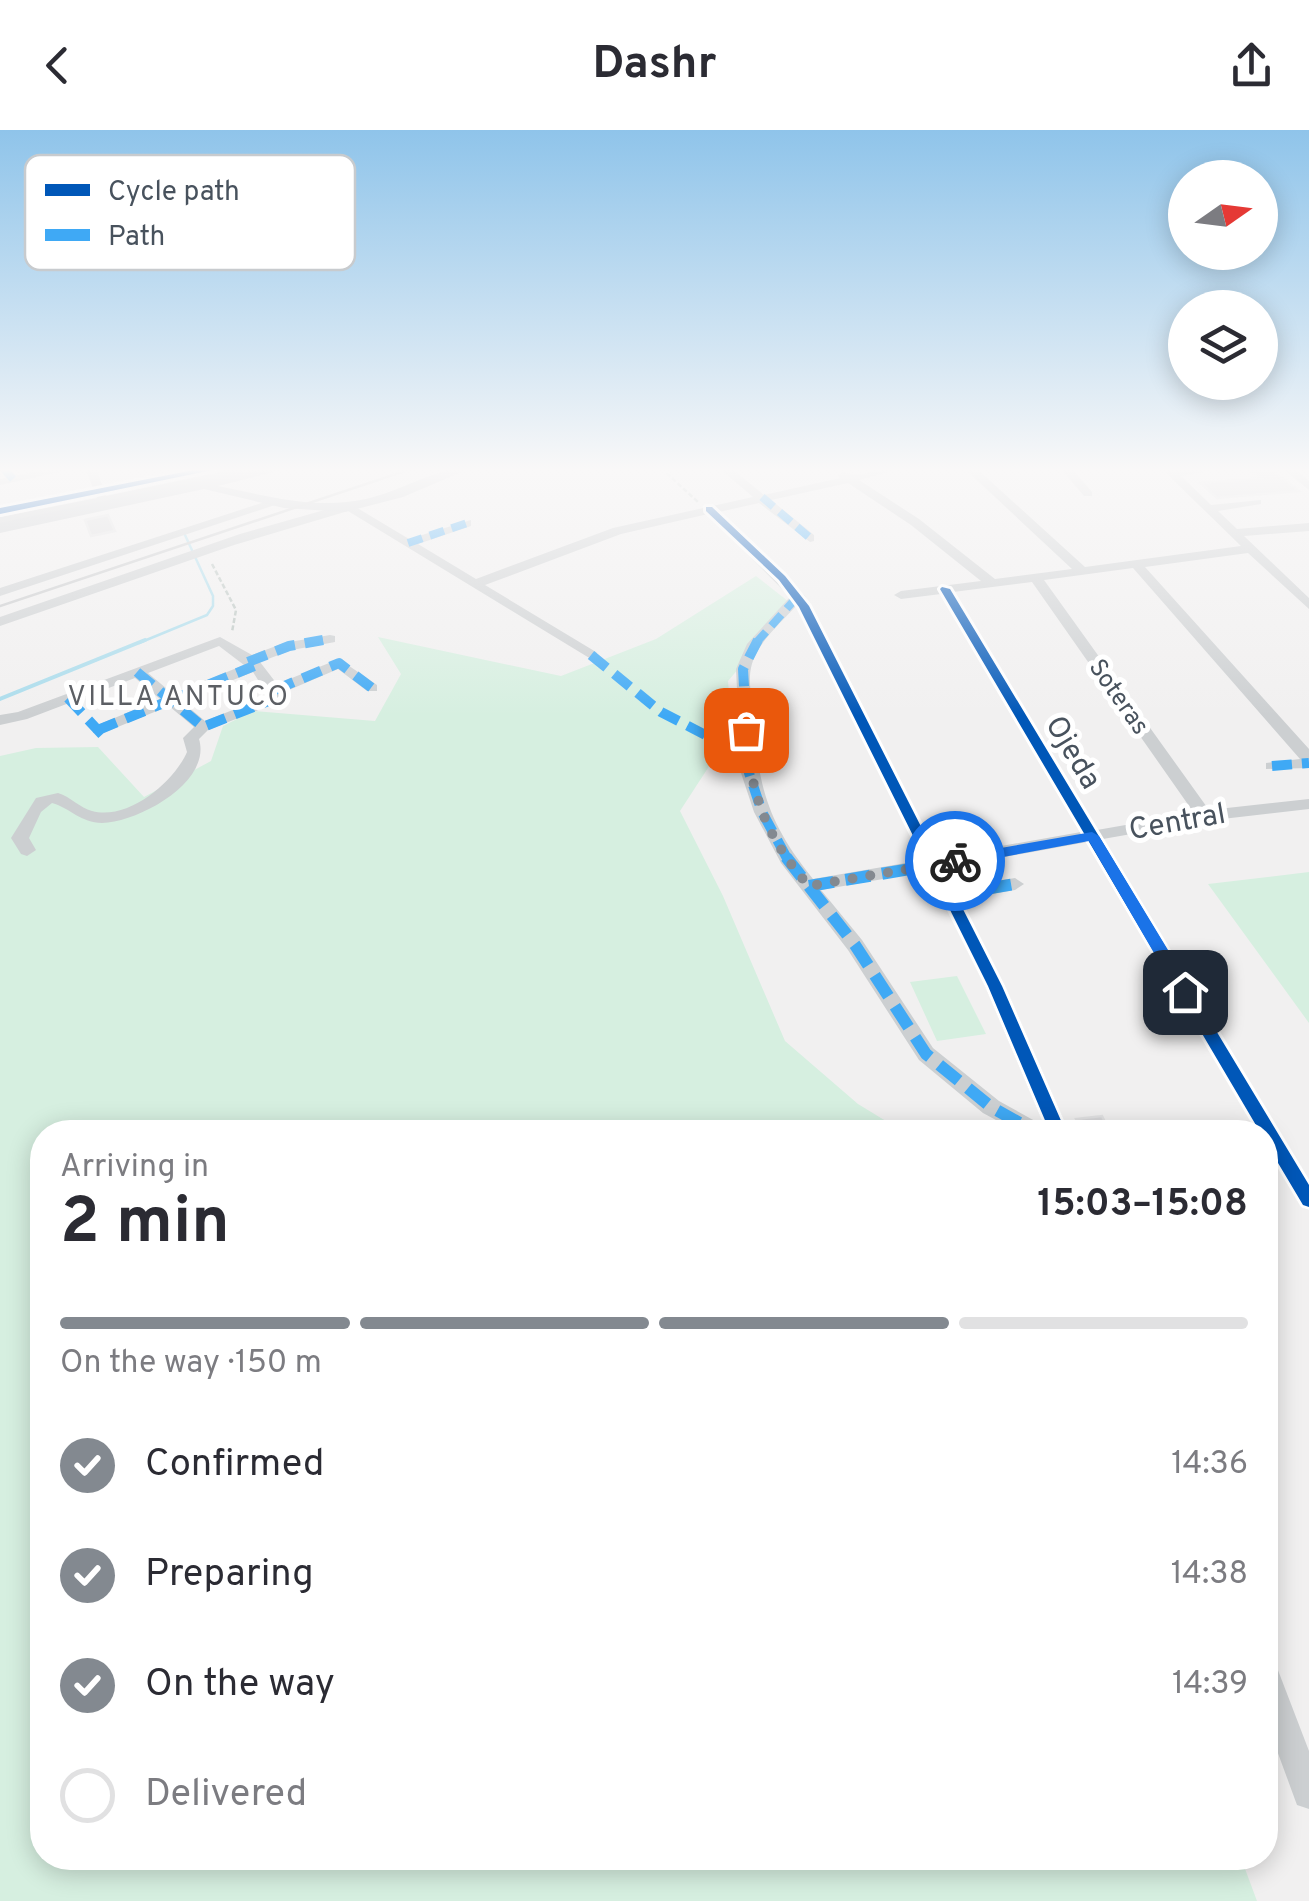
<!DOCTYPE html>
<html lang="en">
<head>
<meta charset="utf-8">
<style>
  :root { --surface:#fff; --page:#f7f7f7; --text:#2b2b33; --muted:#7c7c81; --line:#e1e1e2; --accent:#838990 }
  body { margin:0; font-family:Overpass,sans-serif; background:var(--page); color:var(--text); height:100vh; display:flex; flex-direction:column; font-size:38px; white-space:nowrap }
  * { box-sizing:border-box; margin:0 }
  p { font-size:32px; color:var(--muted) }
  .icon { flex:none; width:55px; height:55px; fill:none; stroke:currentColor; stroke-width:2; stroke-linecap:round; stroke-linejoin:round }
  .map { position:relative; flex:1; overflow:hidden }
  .drawer { position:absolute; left:30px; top:990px; width:1248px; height:750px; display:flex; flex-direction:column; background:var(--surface); border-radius:40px; box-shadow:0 5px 25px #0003 }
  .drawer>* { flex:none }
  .needle { width:65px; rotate:76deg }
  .buttons { position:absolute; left:1168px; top:30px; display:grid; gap:20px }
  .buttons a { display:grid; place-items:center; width:110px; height:110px; border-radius:50%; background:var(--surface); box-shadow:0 5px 25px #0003; font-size:50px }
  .pin { position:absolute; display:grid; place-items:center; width:85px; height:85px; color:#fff; margin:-42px; border-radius:20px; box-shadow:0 5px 15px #0006 }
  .courier { position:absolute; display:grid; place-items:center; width:100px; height:100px; margin:-50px; border:8px solid #1a73e8; border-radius:50%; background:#fff; color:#222; box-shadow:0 2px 12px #0007 }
  .summary em { font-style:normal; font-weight:700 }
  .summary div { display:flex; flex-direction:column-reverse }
  .summary { display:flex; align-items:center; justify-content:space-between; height:170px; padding:0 30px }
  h1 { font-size:65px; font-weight:700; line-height:75px }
  .bar { display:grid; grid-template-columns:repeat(4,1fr); gap:15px 10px; align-content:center; height:120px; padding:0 30px }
  .bar i { height:12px; border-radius:8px; background:var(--line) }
  .bar .on { background:var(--accent) }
  .bar p { grid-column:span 4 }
  ol { padding:0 30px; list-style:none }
  li { display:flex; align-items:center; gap:30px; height:110px }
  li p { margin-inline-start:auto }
  li .icon { padding:10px; border-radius:50%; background:var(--accent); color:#fff; stroke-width:4 }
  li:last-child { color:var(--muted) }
  li i { width:55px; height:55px; border:5px solid var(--line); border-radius:50% }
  header { display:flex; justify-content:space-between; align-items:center; height:130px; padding:0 30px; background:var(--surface); font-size:45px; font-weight:700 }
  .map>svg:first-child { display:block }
  .green { fill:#d6efe0 }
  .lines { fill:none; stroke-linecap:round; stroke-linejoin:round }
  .stream-far1 { stroke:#aadcec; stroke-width:2.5 }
  .stream { stroke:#aadcec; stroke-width:4 }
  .building { fill:#d8d8da; stroke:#e2e2e3; stroke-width:2.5 }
  .path { stroke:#bac5c1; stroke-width:2.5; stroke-dasharray:5 2.5; stroke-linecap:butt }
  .minor { fill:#cccfd1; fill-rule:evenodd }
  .major { fill:#c7cbcf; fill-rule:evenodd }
  .rail { stroke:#c6c8ca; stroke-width:2.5 }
  .quiet-far3 { stroke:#3fa9f5; stroke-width:8; stroke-dasharray:15 8; stroke-linecap:butt }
  .quiet-far2 { stroke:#3fa9f5; stroke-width:10; stroke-dasharray:20 10; stroke-linecap:butt }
  .quiet-far1 { stroke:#3fa9f5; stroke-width:12; stroke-dasharray:25 12; stroke-linecap:butt }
  .quiet { stroke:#3fa9f5; stroke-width:15; stroke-dasharray:31 15; stroke-linecap:butt }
  .cycleway-casing { stroke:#fff; stroke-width:6 }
  .cycleway { fill:#0057b8; fill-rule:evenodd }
  .route { fill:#1a73e8 }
  .done { stroke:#838990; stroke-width:10; stroke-dasharray:0 18 }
  .labels { text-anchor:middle; stroke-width:10; stroke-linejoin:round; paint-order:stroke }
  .far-street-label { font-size:25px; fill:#48525d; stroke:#fff }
  .far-neighbourhood-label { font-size:28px; letter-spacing:2.5px; fill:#5c5f64; stroke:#fff }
  .street-label { font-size:30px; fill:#48525d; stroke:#fff }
  .key { fill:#fff; stroke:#c8cbce; stroke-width:2.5 }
  .key-label { font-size:28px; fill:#48525d }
</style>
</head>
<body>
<header><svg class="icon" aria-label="back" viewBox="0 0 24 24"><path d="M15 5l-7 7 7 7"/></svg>Dashr<svg class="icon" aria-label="share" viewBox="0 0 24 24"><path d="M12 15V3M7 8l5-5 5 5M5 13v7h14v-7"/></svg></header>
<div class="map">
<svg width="1309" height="1771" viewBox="0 0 1309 1771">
  <rect width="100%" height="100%" fill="#f1f0f0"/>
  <!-- green -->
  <path class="green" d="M756,446L793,475L728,551L732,601L680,681L723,766L785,911L858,974L904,1002H42V1728H1241L1257,1771H0V626L36,618L98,617L144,667L211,631L223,596L253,581L375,591L401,544L378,507L561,546L656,509Z
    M1309,742V893L1208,754Z
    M957,846L986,904L937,911L910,852Z"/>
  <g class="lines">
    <!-- stream-far1 -->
    <path class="stream-far1" d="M139,513L207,485L213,476V466L185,405"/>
    <!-- stream -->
    <path class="stream" d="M0,569L145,510"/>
  </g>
  <!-- building -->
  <path class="building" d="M1248,338H1270L1299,361L1217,368L1200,353L1261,348Z
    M108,385L115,401L91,406L85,390Z
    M1102,986L1110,1002H1082L1076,989Z"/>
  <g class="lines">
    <!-- path -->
    <path class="path" d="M661,338L698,372
      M212,434L236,480L232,502"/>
    <!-- minor -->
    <path class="minor" d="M53,338H77L0,355V349Z
      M85,338H96L106,366L240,338H263L0,395V387L97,368Z
      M719,338H731L764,365L840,348L838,345L844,342C860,348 885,338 903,338L859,350L919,389L995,449L1072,439L964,338H976L1085,437L1241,416L1161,338H1222L1181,346L1211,375L1261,370V374L1218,381L1237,399L1309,393V401L1244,406L1309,468V479L1248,423L1145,437L1309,619V638L1266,639V633L1300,629L1133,438L1044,450L1209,680L1309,669V679L1205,691L1103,709L1309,1050V1080L1301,1077L1265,1016V1002H1257L1087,712L944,738L955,758L1015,748L1024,754L1015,760L960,769L1005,856L1069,1002H1047L985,856L928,741L821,760L862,810L933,918L999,971L1044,996L1047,1002H1018L983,983L919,930L848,820L781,733L754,682L741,643L736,539L747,514L790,467L708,384L621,404L485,455L596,522L598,525L591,529L348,381L234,415L0,496V487L240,404L349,373L409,409L471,390V396L418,414L476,449L613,398L753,367ZM848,353L911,395L981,451L901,461L894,465L901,469L941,464L1081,702L939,727L805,466L719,382L759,373L810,412L814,411V405L771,370ZM1032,452L1194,683L1097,700L953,462ZM797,475L798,477L923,730L813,749C767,692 758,656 753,584C752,570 748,552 751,538C756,513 781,493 797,475Z
      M1060,338H1071L1092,362V366H1084Z
      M1282,338H1294L1309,351V360Z
      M277,368L283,371L281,373L0,466V458Z
      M330,505L335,506V512L292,520L260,532L277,554L339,529L377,555V561H367L338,539L282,563L281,571L208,600L199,609C212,652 139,692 102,693C81,693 70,678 52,673L41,682L29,708L36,720L27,726L21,724L11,708L36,668L58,663C71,667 80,678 92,681C128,691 174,652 187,622L183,608L194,597L169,576L103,603H93V597L160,569L135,548L27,589L0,595V585L18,582L220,507L252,525L284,513ZM219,516L244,535L173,564L148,543ZM253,542L268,566L205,591L181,571Z
      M1265,1531L1276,1535L1309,1621V1679L1297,1675L1265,1588Z"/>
    <!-- major -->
    <path class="major" d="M262,338H290L218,356C267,366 316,380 366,369C402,361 434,338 471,338L403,367L345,382L284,378L204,359L0,403V393Z"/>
    <!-- rail -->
    <path class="rail" d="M0,476L414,338"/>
    <!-- quiet-far3 -->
    <path class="quiet-far3" d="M3,338L13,349
      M762,367L810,408
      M408,413L467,393
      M308,513L330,509
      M756,513L798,466L793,460"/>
    <!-- quiet-far2 -->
    <path class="quiet-far2" d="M758,510L743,539L749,643L762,682L788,730
      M591,525L661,582L748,627
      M248,532L289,516L323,510
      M137,542L203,597L276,568
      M275,560L339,533L372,558
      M68,568L107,610
      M98,600L254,536
      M1272,636L1309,633"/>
    <!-- quiet-far1 -->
    <path class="quiet-far1" d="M786,727L855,815L926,924L991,977L1036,1002
      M809,756L934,735
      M950,765L1015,754"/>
    <!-- quiet -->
    <path class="quiet" d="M1032,1000L1036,1002"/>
    <!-- cycleway casing -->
    <g class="cycleway-casing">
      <path id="cycleway" d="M204,338H222L0,384V378Z
        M706,377H712L785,446L809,476L1002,856L1066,1002H1050L988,856L799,477L779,450L706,381Z
        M942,457L950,459L1309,1055V1077L1303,1075L1265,1011V1002H1260L940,459Z"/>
    </g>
    <!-- cycleway -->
    <use href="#cycleway" class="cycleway"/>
  </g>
  <!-- sky -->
  <linearGradient id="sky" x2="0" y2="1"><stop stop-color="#8fc4ea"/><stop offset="0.58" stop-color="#f9f8f8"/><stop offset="1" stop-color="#f9f8f8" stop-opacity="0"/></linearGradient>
  <rect width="1309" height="586" fill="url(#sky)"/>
  <!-- route -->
  <path class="route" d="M1092,702L1099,706L1191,858V866H1179L1089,711L955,736L948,731L955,726Z"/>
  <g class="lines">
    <!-- done -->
    <path class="done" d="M746,600C750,662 766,708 809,756L955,731"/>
  </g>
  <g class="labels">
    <!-- far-street labels -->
    <g class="far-street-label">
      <text transform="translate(1120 566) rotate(55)" y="9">Soteras</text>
    </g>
    <!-- far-neighbourhood labels -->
    <g class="far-neighbourhood-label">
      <text x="179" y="575">VILLA ANTUCO</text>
    </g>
    <!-- street labels -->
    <g class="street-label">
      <text transform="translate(1074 622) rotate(59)" y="10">Ojeda</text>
      <text transform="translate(1177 691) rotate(-10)" y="10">Central</text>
    </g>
  </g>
  <!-- legend -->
  <rect x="25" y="25" width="330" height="115" rx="15" class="key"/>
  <rect x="45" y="54" width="45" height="12" fill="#0057b8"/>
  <rect x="45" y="99" width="45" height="12" fill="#3fa9f5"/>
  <g class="key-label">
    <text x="108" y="70">Cycle path</text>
    <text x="108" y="115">Path</text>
  </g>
</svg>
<div class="buttons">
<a><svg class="needle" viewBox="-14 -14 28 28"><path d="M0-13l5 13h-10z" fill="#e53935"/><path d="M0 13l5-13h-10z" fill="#7c7c81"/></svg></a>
<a><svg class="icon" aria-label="layers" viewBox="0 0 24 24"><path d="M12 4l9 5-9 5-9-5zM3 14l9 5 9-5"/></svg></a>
</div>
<div class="pin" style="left:746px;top:600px;background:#ea580c"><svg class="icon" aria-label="bag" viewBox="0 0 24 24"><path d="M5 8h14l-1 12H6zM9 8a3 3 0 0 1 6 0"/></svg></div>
<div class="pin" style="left:1185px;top:862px;background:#1f2937"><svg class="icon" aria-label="home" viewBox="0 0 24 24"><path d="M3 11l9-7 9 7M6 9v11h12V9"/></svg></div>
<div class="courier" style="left:955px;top:731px"><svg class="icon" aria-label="bike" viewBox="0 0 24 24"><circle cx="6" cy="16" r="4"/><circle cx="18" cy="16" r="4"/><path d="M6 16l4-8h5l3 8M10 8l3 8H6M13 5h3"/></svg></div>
<section class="drawer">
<div class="summary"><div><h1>2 min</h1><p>Arriving in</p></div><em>15:03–15:08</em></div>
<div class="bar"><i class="on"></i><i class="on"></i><i class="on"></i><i></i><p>On the way · 150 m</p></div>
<ol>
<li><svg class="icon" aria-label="check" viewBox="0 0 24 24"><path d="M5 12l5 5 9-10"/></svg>Confirmed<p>14:36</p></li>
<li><svg class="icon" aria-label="check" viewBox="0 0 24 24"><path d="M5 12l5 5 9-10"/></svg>Preparing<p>14:38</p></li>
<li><svg class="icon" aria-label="check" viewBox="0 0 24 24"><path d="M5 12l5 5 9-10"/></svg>On the way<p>14:39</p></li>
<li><i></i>Delivered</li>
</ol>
</section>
</div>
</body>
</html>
